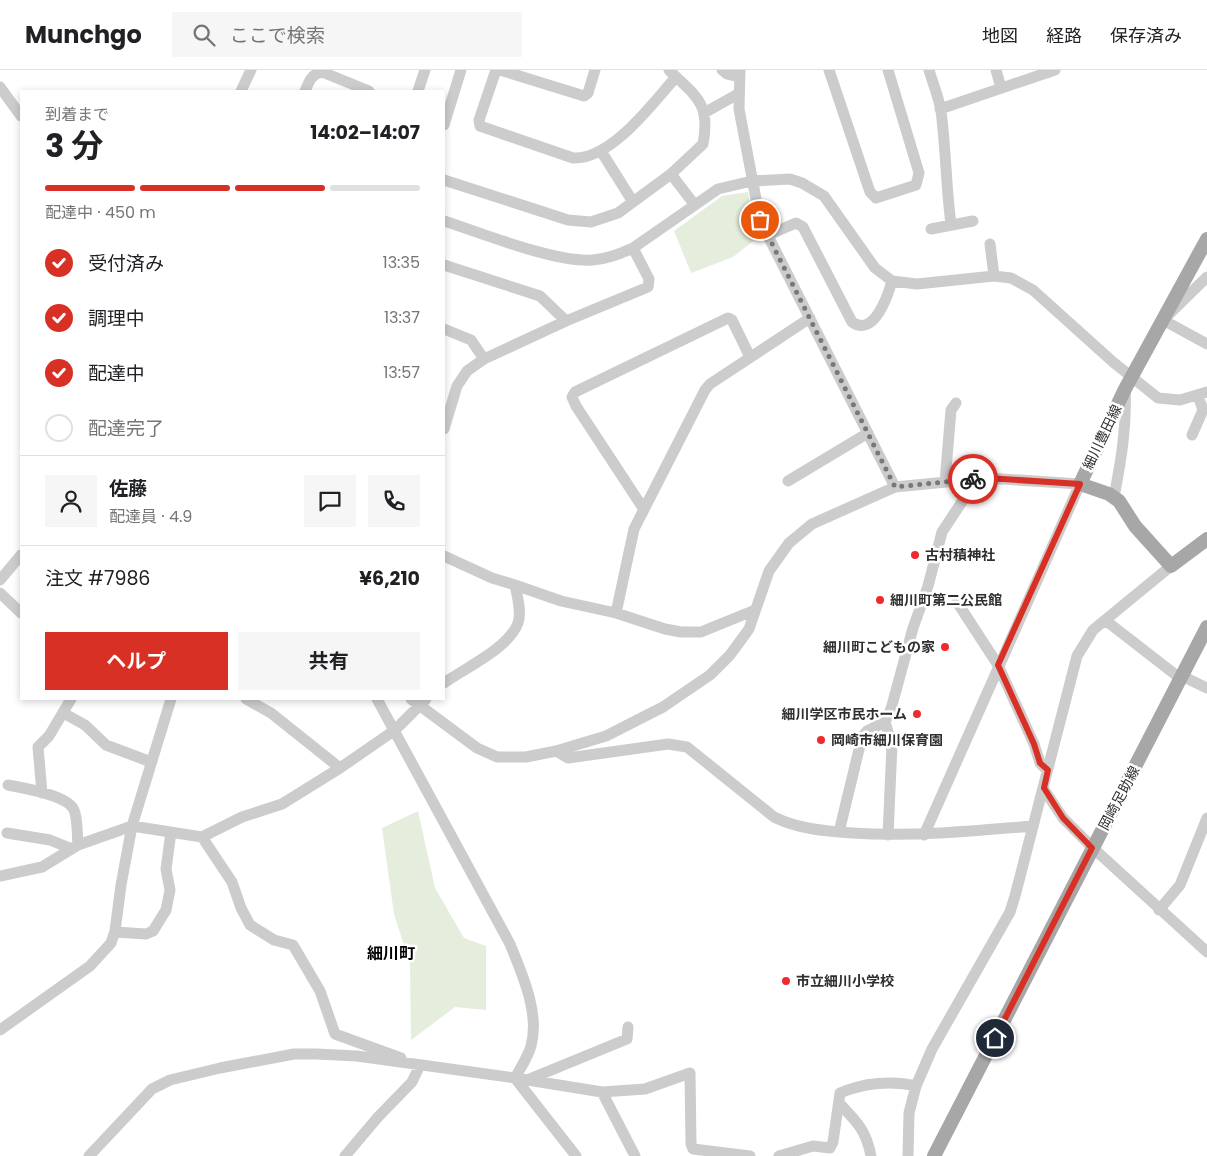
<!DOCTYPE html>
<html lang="ja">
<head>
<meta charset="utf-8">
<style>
  :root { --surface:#fff; --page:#f6f6f6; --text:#202124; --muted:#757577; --line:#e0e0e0; --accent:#d93025 }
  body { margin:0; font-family:Poppins,"Noto Sans JP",sans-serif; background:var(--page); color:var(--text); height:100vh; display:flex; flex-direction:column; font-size:19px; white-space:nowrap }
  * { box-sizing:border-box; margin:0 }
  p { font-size:16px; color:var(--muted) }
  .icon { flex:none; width:28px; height:28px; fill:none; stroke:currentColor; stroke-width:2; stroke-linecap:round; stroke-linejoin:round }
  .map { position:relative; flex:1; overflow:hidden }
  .details { position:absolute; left:20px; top:20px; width:425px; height:610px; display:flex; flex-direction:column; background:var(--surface); border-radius:0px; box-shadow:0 2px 8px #0003 }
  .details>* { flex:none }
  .pin { position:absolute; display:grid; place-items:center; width:42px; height:42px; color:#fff; margin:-21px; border:2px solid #fff; border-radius:50%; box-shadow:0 1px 5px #0007 }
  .courier { position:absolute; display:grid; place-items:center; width:50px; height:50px; margin:-25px; border:4px solid #d93025; border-radius:50%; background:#fff; color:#222; box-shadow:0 1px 6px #0007 }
  .head em { font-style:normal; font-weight:700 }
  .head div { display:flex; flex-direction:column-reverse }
  .head { display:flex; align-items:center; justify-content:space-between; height:85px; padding:0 25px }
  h1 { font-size:32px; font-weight:700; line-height:38px }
  .bar { display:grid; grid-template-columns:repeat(4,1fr); gap:8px 5px; align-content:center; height:60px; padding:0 25px }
  .bar i { height:6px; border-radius:4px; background:var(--line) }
  .bar .on { background:var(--accent) }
  .bar p { grid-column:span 4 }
  .line { display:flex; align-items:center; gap:12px; padding:0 25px; border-top:1px solid var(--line) }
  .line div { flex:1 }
  .round { display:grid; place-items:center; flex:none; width:52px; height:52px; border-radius:0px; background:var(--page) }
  ol { padding:0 25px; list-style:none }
  li { display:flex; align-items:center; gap:15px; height:55px }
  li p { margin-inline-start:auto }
  li .icon { padding:5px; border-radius:50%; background:var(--accent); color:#fff; stroke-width:4 }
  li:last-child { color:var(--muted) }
  li i { width:28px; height:28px; border:2px solid var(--line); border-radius:50% }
  .button { display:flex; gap:10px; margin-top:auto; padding:10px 25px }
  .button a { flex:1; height:58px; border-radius:0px; background:var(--accent); color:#fff; font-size:20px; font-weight:700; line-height:58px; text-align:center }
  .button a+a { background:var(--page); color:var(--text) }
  header { display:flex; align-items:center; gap:30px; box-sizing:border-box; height:70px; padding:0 25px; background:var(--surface); border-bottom:1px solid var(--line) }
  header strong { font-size:24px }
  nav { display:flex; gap:28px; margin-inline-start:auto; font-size:18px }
  .search { width:350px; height:45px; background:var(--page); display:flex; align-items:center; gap:12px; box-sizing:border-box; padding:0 18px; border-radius:0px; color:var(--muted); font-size:19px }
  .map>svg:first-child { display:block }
  .green { fill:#e5eddc }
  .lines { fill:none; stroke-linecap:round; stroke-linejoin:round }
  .minor { stroke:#ccc; stroke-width:11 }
  .major { stroke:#a7a7a7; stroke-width:14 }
  .done { stroke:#787878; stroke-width:5; stroke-dasharray:0 9 }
  .route { stroke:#d93025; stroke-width:6 }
  .poi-dot { fill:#ef292d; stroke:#fff; stroke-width:2 }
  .labels { text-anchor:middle; stroke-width:5; stroke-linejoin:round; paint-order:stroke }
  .street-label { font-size:14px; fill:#2f2f2f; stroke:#fff }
  .poi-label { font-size:14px; font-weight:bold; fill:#2f2f2f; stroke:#fff; text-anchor:start }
  .quarter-label { font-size:16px; font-weight:bold; fill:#000; stroke:#fff }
</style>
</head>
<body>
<header>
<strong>Munchgo</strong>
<div class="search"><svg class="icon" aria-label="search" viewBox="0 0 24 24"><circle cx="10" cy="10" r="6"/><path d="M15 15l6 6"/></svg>ここで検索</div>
<nav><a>地図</a><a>経路</a><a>保存済み</a></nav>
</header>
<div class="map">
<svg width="1207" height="1086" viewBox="0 0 1207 1086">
  <rect width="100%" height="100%" fill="#fff"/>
  <!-- green -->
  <path class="green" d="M748,122L757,168L733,187L691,203L674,161L722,126Z
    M418,741L435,818L464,868L486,876V940L455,937L411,970L410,894L394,844L382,758Z"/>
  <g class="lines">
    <!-- minor -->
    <path class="minor" d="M496,0L479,50L480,56L573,88C611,90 652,34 676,7
      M500,0L584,26L588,23L595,0
      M722,0L727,4L739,7
      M740,0L739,39L760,150L895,417
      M829,0L870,122L876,128L916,115L919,103L888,0
      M929,0C933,14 939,28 941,41C946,79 946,117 951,154
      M996,0L1001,18
      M0,17L21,46
      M241,21L251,0
      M305,21C309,12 311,4 322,2L369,21
      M418,21L425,0
      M940,39L1055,0
      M704,43L738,24
      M444,55L461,0
      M601,81L633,132
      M671,104L694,134
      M444,110L568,150L591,152L618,143L671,104L703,74C711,32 695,26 669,0
      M444,151C482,163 555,193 593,190C607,189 620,184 633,178L718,119L752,111L790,109L802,113L824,126L875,198L892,211L917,214L994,206L1011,208L1033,220L1113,292L1158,328L1180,330L1207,322
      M931,159L973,151
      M768,165L796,153L803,157L852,252C874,268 888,225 892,211
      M990,174L994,206
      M444,195L540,226L566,251
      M1207,207L1163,250L1207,274
      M444,259L471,270L484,289
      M444,359L457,316L467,301L484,289L566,251L648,217L649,209L633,178
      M1192,365L1203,340L1198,326
      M788,411L868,363
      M945,412L951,340L956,333
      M1114,427C1121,391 1127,356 1125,319
      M643,438L576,336L572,327L575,322L728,248L732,250L750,287
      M444,486L492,508L515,515
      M0,510L21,485
      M0,523L21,543
      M957,532L998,595L1034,674L1040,693L1047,700
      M616,543L634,459L705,320L710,314L810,248
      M1105,550L1181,609
      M1182,606L1207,618
      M444,613C465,598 509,578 518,553C522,542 517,526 515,515L561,531L616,543L665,559L681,562H701L755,540
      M246,629L271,643L340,698
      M377,629L510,874C522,904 540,943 531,976C528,987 521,997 515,1008L602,1022L645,1019L690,1003L691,1074L693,1079L750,1086
      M411,629L477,678L497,687H526L556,681L606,666L663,637L710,605L730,585L749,559L769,501L789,473L812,454L895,417L987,408L1080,414L924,765
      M65,644L85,655L106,675L151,692
      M885,652L892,675L888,765
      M556,681L568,688L668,674L687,677L774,747C798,759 825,761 852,763C913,767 972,761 1033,756
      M8,715C23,718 68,725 74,740C78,750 77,764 78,775
      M1043,718L1063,748L1093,778L1207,882
      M42,723L38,677L49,666L71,629
      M839,762L862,667L867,661L885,652L891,639L913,558L928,516L942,462L977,409
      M7,763L50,770L72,779
      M202,767L232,812L241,838L250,855L274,870L293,875L320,921L335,964L401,988
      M0,806L42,797L78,775L132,756L202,767L242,747L282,734L340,698L395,660L426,629
      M1159,840L1180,815L1207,748
      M115,862L146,864L153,861L166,840L170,820L166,799L171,762
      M0,960L90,896L111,873L115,861L121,815L132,756L171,629
      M527,1010L627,969L628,957
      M602,1022L635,1086
      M839,1033C857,1052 866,1060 871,1086
      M89,1086L152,1019L170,1010L220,998L294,984H316L357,986L515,1008L576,1086
      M345,1086L378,1047L412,1012L420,995
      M779,1086L813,1076L830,1078L833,1072L840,1023C863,1013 892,1010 916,1016
      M908,1086L909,1043L916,1016L932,979L1010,842L1015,826L1077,586L1093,560L1171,496"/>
    <!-- major -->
    <path class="major" d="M1207,169L1125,319L1080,414L1109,424L1119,431L1135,456L1171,496L1207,469
      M934,1086L1207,557"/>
  </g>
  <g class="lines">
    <!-- done -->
    <path class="done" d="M760,150L895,417L973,409"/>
    <!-- route -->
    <path class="route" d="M973,409L987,408L1080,414L998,595L1034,674L1040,693L1048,700L1044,718L1063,748L1092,778L995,968"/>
  </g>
  <!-- markers -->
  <g class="poi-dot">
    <circle cx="915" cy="485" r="5"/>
    <circle cx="880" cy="530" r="5"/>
    <circle cx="945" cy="577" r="5"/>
    <circle cx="917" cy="644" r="5"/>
    <circle cx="821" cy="670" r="5"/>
    <circle cx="786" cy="911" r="5"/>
  </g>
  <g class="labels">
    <!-- street labels -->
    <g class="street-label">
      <text transform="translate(1102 367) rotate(-64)" y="5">細川豊田線</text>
      <text transform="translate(1119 728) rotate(-62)" y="5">岡崎足助線</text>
    </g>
    <!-- poi labels -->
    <g class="poi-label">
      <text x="925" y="490">古村積神社</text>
      <text x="890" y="535">細川町第二公民館</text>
      <text x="935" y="582" text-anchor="end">細川町こどもの家</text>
      <text x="907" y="649" text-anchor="end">細川学区市民ホーム</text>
      <text x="831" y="675">岡崎市細川保育園</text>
      <text x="796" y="916">市立細川小学校</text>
    </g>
    <!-- quarter labels -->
    <g class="quarter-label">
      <text x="391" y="889">細川町</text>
    </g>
  </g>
</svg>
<div class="pin" style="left:760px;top:150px;background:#ea580c"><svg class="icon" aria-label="bag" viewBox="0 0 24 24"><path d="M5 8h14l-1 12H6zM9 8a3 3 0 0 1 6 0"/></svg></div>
<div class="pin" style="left:995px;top:968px;background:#1f2937"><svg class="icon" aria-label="home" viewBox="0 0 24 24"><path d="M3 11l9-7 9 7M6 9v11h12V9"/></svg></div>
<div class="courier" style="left:973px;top:409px"><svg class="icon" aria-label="bike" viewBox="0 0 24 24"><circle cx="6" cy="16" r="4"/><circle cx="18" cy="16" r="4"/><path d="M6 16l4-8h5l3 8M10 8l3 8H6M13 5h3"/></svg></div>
<section class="details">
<div class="head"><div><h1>3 分</h1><p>到着まで</p></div><em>14:02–14:07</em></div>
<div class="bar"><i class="on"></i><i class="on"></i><i class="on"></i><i></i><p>配達中 · 450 m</p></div>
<ol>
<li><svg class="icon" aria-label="check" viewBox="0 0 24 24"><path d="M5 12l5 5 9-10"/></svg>受付済み<p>13:35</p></li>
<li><svg class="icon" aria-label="check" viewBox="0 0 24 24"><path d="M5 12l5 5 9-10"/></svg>調理中<p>13:37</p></li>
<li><svg class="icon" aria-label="check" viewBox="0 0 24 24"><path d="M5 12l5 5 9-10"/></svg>配達中<p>13:57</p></li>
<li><i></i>配達完了</li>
</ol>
<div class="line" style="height:90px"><a class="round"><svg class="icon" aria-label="person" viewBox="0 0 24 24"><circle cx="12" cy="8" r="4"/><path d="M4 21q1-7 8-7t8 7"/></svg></a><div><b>佐藤</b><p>配達員 · 4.9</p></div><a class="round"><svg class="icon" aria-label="chat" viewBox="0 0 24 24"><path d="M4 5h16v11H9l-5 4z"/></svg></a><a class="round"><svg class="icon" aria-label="phone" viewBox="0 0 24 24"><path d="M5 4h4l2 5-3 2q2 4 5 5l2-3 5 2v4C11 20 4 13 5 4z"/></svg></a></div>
<div class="line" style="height:65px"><div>注文 #7986</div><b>¥6,210</b></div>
<div class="button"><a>ヘルプ</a><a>共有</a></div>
</section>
</div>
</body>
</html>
